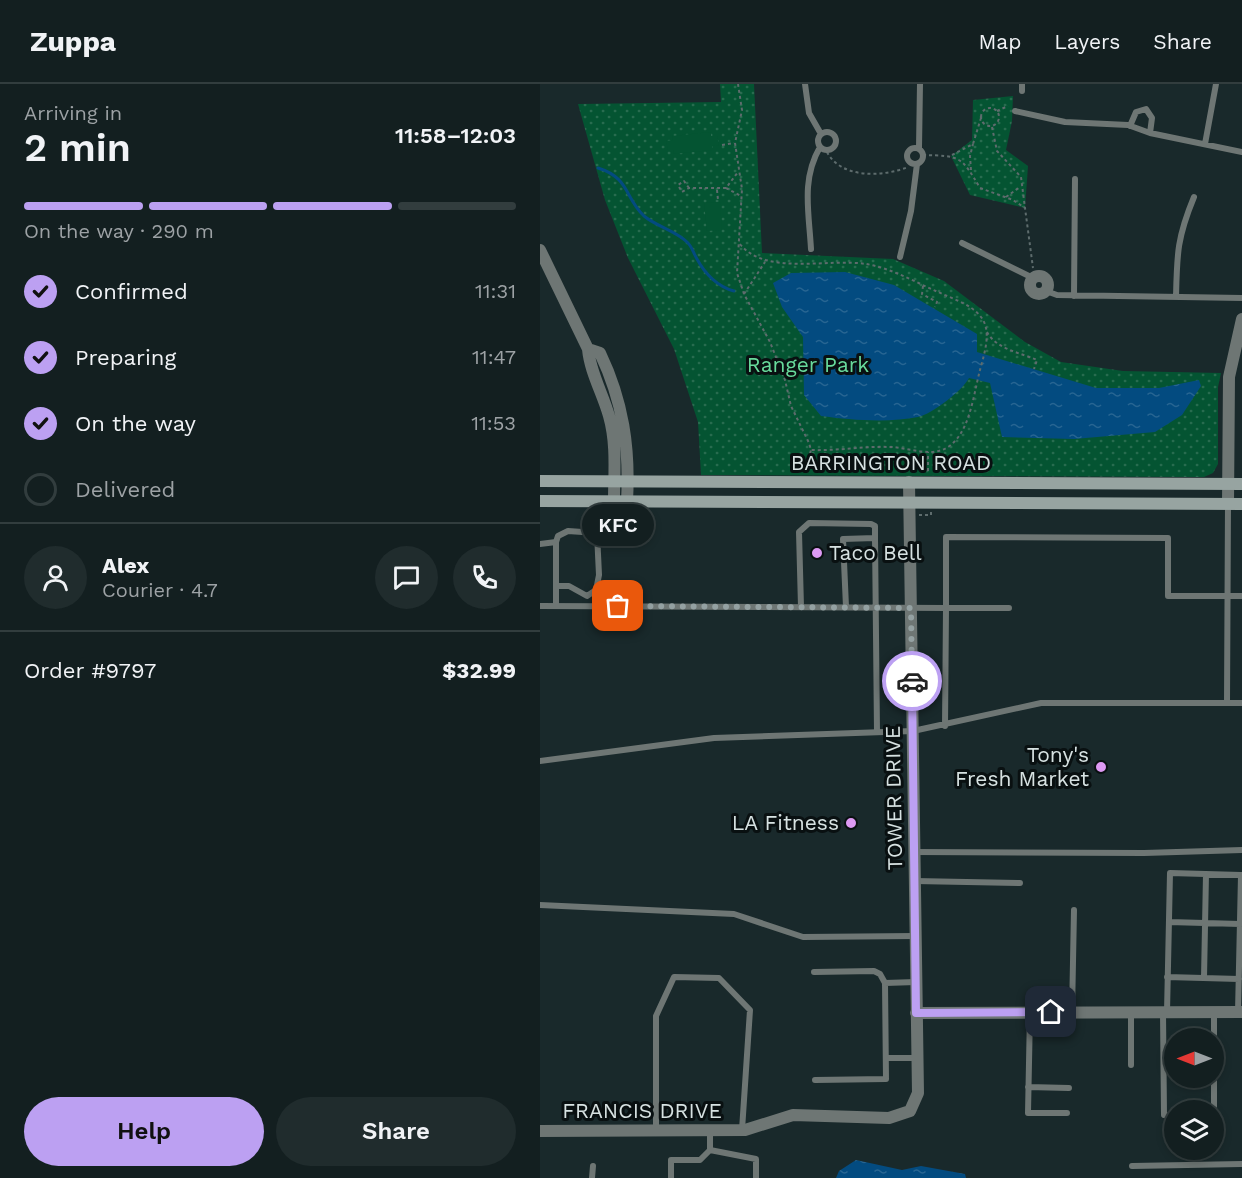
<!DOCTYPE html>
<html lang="en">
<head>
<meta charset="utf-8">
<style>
  :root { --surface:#131f20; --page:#202c2d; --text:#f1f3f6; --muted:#9da2a5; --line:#323d3e; --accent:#bca0f2 }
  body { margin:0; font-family:"Work Sans",sans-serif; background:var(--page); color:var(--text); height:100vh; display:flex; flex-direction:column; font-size:22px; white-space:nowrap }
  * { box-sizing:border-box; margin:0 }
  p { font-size:20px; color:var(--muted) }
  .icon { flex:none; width:33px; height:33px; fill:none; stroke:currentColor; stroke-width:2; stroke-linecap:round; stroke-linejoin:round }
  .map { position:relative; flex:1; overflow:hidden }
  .panel { display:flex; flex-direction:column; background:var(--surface); width:540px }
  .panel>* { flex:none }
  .needle { width:39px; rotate:270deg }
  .buttons { position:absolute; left:624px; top:944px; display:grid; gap:12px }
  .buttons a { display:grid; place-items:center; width:60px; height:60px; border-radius:50%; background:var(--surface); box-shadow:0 3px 9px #0003,0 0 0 2px var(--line); font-size:30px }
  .pin { position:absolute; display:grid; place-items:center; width:51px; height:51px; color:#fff; margin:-26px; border-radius:12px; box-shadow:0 3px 9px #0006 }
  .courier { position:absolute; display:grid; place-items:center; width:60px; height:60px; margin:-30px; border:4px solid #bca0f2; border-radius:50%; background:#fff; color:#222; box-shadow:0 2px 8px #0007 }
  .bubble { position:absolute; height:42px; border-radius:21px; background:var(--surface); box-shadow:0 3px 9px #0003,0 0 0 2px var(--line); font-size:20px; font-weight:600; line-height:42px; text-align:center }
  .headline em { font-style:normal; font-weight:600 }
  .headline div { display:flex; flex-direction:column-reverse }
  .headline { display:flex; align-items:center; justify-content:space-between; height:102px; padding:0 24px }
  h1 { font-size:39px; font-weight:600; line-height:45px }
  .bar { display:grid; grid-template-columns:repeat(4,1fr); gap:9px 6px; align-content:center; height:72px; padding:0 24px }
  .bar i { height:8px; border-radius:4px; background:var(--line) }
  .bar .current { background:var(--accent) }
  .bar p { grid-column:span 4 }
  .line { display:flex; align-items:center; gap:15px; padding:0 24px; border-top:2px solid var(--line) }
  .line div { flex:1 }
  .round { display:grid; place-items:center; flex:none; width:63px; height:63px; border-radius:32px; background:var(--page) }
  ol { padding:0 24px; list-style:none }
  li { display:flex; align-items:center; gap:18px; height:66px }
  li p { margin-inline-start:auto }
  li .icon { padding:6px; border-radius:50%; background:var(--accent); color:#111; stroke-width:4 }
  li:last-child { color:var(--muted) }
  li i { width:33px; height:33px; border:3px solid var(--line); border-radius:50% }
  .primary-button { display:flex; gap:12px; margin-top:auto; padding:12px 24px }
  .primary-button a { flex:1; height:69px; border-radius:36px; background:var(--accent); color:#111; font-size:24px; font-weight:600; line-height:69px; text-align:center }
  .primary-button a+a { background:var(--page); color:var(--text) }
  header { display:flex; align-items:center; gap:36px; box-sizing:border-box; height:84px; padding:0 30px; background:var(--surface); border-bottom:2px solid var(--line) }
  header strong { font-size:28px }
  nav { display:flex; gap:33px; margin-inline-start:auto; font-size:21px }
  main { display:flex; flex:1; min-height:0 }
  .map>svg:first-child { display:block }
  .park { fill:url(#park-dots) }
  .pitch { fill:#045432 }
  .water { fill:url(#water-ripples) }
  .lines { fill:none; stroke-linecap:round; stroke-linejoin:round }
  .stream { stroke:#034b80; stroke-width:3 }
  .path { stroke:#5e6c6d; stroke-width:2; stroke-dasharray:3 3; stroke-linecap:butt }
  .lane { stroke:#6e7674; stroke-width:6 }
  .street { stroke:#6e7674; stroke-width:12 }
  .secondary { stroke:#97a4a1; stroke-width:12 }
  .done { stroke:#94a1a2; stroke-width:6; stroke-dasharray:0 10.8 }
  .route { stroke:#bca0f2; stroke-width:8 }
  .poi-dot { fill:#dd99f3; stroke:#091011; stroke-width:2 }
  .labels { text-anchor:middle; stroke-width:6; stroke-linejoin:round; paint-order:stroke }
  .park-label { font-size:21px; fill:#68db9c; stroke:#091011 }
  .street-label { font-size:21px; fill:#d7e2e2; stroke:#091011 }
  .poi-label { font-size:21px; fill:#d7e2e2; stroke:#091011; text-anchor:end }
</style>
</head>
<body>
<header>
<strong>Zuppa</strong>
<nav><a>Map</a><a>Layers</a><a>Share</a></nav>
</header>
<main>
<section class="panel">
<div class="headline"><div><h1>2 min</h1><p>Arriving in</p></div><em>11:58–12:03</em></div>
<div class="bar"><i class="current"></i><i class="current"></i><i class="current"></i><i></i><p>On the way · 290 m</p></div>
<ol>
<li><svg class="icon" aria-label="check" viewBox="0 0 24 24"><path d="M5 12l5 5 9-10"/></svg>Confirmed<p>11:31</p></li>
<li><svg class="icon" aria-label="check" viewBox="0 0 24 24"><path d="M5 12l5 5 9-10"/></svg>Preparing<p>11:47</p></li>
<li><svg class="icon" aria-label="check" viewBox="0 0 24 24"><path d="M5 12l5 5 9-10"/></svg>On the way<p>11:53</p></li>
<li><i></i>Delivered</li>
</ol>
<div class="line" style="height:108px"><a class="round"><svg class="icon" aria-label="person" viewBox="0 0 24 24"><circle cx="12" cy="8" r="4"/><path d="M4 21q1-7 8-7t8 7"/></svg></a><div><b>Alex</b><p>Courier · 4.7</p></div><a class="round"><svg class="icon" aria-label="chat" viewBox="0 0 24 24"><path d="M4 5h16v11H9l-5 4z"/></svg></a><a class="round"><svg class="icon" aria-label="phone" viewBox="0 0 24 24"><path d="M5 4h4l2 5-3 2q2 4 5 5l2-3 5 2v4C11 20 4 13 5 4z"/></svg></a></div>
<div class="line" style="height:78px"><div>Order #9797</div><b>$32.99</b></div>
<div class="primary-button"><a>Help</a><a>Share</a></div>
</section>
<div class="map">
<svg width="702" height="1094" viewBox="0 0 702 1094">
  <defs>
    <pattern id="park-dots" width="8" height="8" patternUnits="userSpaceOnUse" patternTransform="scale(1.5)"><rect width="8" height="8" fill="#045432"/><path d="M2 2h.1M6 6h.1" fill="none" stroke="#286c4f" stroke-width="1.8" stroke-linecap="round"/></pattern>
    <pattern id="water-ripples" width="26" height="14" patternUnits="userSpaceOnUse" patternTransform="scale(1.5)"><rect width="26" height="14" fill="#034b80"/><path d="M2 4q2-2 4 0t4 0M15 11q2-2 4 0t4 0" fill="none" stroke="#276592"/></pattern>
  </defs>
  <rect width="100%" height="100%" fill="#19292b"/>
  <!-- park -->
  <path class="park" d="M180,0H214L222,169L353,175L404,197L485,258L521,278L583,287L681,289L678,303V380L673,389L664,393L161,391L158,338L134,265L88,174L65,116L38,20L181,18Z
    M473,12L472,37L466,66L488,82L485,124L430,111L411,72L432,56L433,16Z"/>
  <!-- pitch -->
  <path class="pitch" d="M171,48V52H177L179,61L172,62V66L134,70L133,66H128L126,57L133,56L132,52Z
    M180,118L182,146L167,147L164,119Z"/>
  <!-- water -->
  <path class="water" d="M305,188L354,201L437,250V268L556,304H619L659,296L661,302L642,331L615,348L534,355L462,353L450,299L429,294C422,307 392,330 378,333C349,339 310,336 281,332L264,311L263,253L242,223L233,199L251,189Z
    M316,1076L362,1086L381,1082L425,1090L426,1094H296L299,1087Z"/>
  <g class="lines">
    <!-- stream -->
    <path class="stream" d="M58,84C90,94 84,113 104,132C117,143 137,147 148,159C152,163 154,170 157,175C165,190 178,203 194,207"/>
    <!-- path -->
    <path class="path" d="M198,0L202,26L195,59L202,105L197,189L204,210L230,258L245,296L251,322L269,359L271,366L265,388
      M441 33a9 9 0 1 1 18 0a9 9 0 1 1-18 0Z
      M457,27L468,22
      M452,43L457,67L481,93L485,124
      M182,61L194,59
      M287,68C301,95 343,93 368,83
      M383,71C421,72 421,72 440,104L473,116L485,124L493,184
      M412,71L433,60L441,34
      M431,86L430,72L433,60
      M149,104L144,97L138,101L142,108L149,104H186L198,88
      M186,104L201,112
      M177,106L178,116
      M466,113L480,103
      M200,160C225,192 289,174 326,180C351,184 375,198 398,208C413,215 431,220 441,233C453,248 443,273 439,290C432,318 427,368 390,368C376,368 362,363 349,363C323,362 298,367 271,366
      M383,202L382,210L397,218L395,223
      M204,210L225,178
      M447,248C456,265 481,269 497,276L494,285
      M239,280H249
      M388,387V368
      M379,431H391V428"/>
    <!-- lane -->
    <path class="lane" d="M265,0L269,29L281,50
      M482,7V0
      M475,27L525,38L588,41L610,49L702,68
      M590,42L596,28L606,25L612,34L610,49
      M278 57a9 9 0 1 1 18 0a9 9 0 1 1-18 0Z
      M665,60L676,0
      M367 72a8 8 0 1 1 16 0a8 8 0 1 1-16 0Z
      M379,64L380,0
      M422,159L493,194
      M271,165C269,128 261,96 280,63
      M360,173L371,127L377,80
      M506,207L517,211L702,214
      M534,212L535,95
      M636,213C637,170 637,154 654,113
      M0,460L16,458
      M16,502H29L47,512L56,506L59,491L57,449L28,447L18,452L16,458V522
      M0,522L406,524V453L628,454V512H702
      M261,523L259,448L269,439L331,440L335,442V454
      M306,523L303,455L335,454L337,648
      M687,619L688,420
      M405,642L406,524H469
      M0,677L174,654L373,647L501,619H702
      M374,768L604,769L702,766
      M375,797L480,799
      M0,821L194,830L263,853L375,852
      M629,838L700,840
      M274,888L334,887L340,890L345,899L346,995L275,996
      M627,893L699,895
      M664,894L666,790
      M345,899L376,898
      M627,928L630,789L701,791L698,928
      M490,929L488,1029H527
      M532,929L534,826
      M623,929L624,1031L634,1032
      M346,974H377
      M591,981V928
      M488,1003L529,1004
      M674,1033V928
      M116,1046V932L134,893L179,894L210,926L202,1046
      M170,1066L216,1075V1094
      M592,1082L702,1080
      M52,1094L53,1082
      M131,1094V1076H160L170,1066V1046"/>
    <!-- street -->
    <path class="street" d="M0,166L48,265C50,288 63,310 69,332C77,360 74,389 74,417
      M490 201a9 9 0 1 1 18 0a9 9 0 1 1-18 0Z
      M48,265L60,269C83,317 90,364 87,417
      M688,420L689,293L702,235
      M376,929L702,928
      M0,1047L205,1046L253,1031L349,1034L370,1027L378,1009L369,398"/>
    <!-- secondary -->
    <path class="secondary" d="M0,397L702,400
      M0,417L702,420"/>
  </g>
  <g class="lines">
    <!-- done -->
    <path class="done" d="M78,522L371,524L372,597"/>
    <!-- route -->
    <path class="route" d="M372,597L376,929L511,928"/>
  </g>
  <!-- markers -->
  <g class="poi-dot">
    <circle cx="277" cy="469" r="6"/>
    <circle cx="561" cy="683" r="6"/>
    <circle cx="311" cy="739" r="6"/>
  </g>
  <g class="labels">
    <!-- park labels -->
    <g class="park-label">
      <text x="268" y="288">Ranger Park</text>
    </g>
    <!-- street labels -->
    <g class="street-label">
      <text x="351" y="386">BARRINGTON ROAD</text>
      <text transform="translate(354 714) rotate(-91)" y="7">TOWER DRIVE</text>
      <text x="102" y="1034">FRANCIS DRIVE</text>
    </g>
    <!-- poi labels -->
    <g class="poi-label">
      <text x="289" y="476" text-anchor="start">Taco Bell</text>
      <text x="549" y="678">Tony's<tspan x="549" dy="24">Fresh Market</tspan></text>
      <text x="299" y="746">LA Fitness</text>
    </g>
  </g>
</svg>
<div class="buttons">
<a><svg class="needle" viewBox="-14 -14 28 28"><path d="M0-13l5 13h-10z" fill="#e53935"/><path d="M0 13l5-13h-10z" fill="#9da2a5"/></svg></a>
<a><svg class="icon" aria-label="layers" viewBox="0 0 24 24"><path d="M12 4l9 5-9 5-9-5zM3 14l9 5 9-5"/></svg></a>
</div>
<div class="pin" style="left:78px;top:522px;background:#ea580c"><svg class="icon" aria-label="bag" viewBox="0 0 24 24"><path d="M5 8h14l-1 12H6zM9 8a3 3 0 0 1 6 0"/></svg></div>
<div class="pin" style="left:511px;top:928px;background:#1f2937"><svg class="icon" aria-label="home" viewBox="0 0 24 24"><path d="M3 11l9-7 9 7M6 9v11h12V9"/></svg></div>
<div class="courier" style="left:372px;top:597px"><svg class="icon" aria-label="car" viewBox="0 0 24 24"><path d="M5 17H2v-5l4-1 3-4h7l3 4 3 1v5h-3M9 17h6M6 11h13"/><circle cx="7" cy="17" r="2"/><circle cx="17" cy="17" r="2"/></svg></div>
<div class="bubble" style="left:42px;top:420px;width:72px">KFC</div>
</div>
</main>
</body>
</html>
